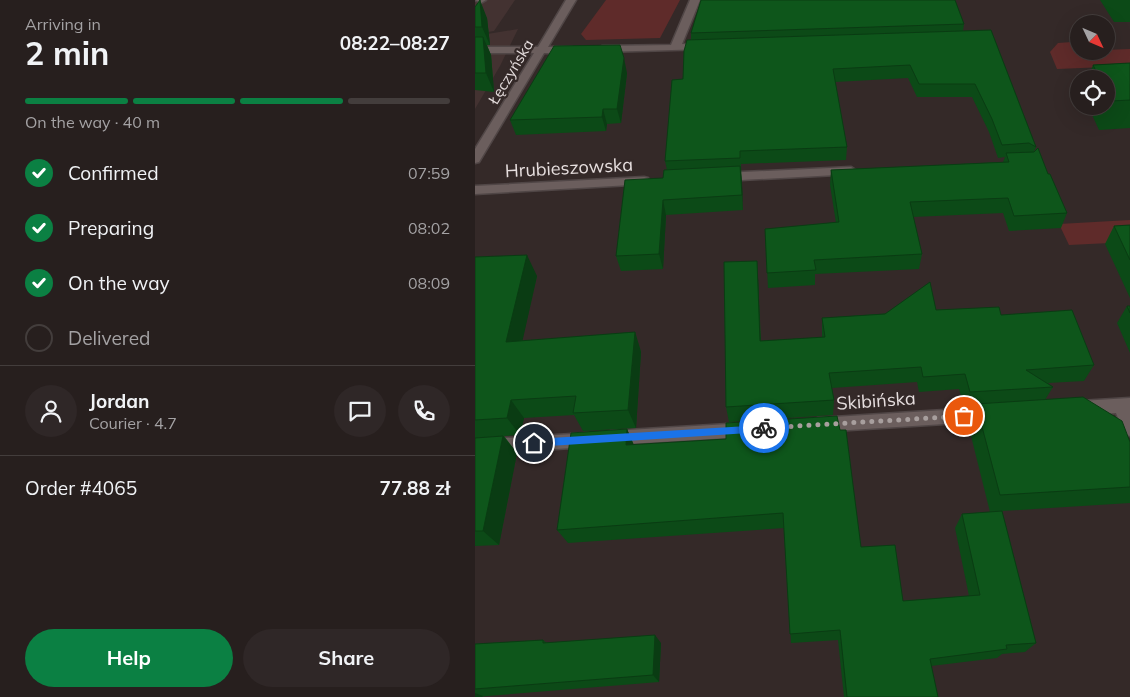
<!DOCTYPE html>
<html lang="en">
<head>
<meta charset="utf-8">
<style>
  :root { --surface:#271f1e; --page:#2f2727; --text:#f1f3f6; --muted:#a4a2a4; --line:#433d3c; --accent:#0b8043 }
  body { margin:0; font-family:Mulish,sans-serif; background:var(--page); color:var(--text); height:100vh; display:flex; flex-direction:column; font-size:19px; white-space:nowrap }
  * { box-sizing:border-box; margin:0 }
  p { font-size:16px; color:var(--muted) }
  .icon { flex:none; width:28px; height:28px; fill:none; stroke:currentColor; stroke-width:2; stroke-linecap:round; stroke-linejoin:round }
  .map { position:relative; flex:1; overflow:hidden }
  .details { display:flex; flex-direction:column; background:var(--surface); width:475px }
  .details>* { flex:none }
  .needle { width:32px; rotate:134deg }
  .tools { position:absolute; left:595px; top:15px; display:grid; gap:10px }
  .tools a { display:grid; place-items:center; width:45px; height:45px; border-radius:50%; background:var(--surface); box-shadow:0 5px 20px #0002,0 0 0 1px var(--line); font-size:25px }
  .pin { position:absolute; display:grid; place-items:center; width:42px; height:42px; color:#fff; margin:-21px; border:2px solid #fff; border-radius:50%; box-shadow:0 1px 5px #0007 }
  .courier { position:absolute; display:grid; place-items:center; width:50px; height:50px; margin:-25px; border:4px solid #1a73e8; border-radius:50%; background:#fff; color:#222; box-shadow:0 1px 6px #0007 }
  .headline em { font-style:normal; font-weight:700 }
  .headline div { display:flex; flex-direction:column-reverse }
  .headline { display:flex; align-items:center; justify-content:space-between; height:85px; padding:0 25px }
  h1 { font-size:32px; font-weight:700; line-height:38px }
  .bar { display:grid; grid-template-columns:repeat(4,1fr); gap:8px 5px; align-content:center; height:60px; padding:0 25px }
  .bar i { height:6px; border-radius:4px; background:var(--line) }
  .bar .on { background:var(--accent) }
  .bar p { grid-column:span 4 }
  .line { display:flex; align-items:center; gap:12px; padding:0 25px; border-top:1px solid var(--line) }
  .line div { flex:1 }
  .round { display:grid; place-items:center; flex:none; width:52px; height:52px; border-radius:26px; background:var(--page) }
  ol { padding:0 25px; list-style:none }
  li { display:flex; align-items:center; gap:15px; height:55px }
  li p { margin-inline-start:auto }
  li .icon { padding:5px; border-radius:50%; background:var(--accent); color:#fff; stroke-width:4 }
  li:last-child { color:var(--muted) }
  li i { width:28px; height:28px; border:2px solid var(--line); border-radius:50% }
  .cta { display:flex; gap:10px; margin-top:auto; padding:10px 25px }
  .cta a { flex:1; height:58px; border-radius:30px; background:var(--accent); color:#fff; font-size:20px; font-weight:700; line-height:58px; text-align:center }
  .cta a+a { background:var(--page); color:var(--text) }
  main { display:flex; flex:1; min-height:0 }
  .map>svg:first-child { display:block }
  .built { fill:#433231 }
  .green { fill:#5f2b2a }
  .lines { fill:none; stroke-linecap:round; stroke-linejoin:round }
  .minor-casing { stroke:#504646; stroke-width:3 }
  .minor { fill:#6b5e5d; fill-rule:evenodd }
  .wall { fill:#0c4a17 }
  .shaded-wall { fill:#0a3c13 }
  .building { fill:#0e561b; stroke:#0a3c13 }
  .route { fill:#1a73e8 }
  .done { stroke:#a89f9e; stroke-width:5; stroke-dasharray:0 9 }
  .labels { text-anchor:middle; stroke-width:4.5; stroke-linejoin:round; paint-order:stroke }
  .far-street-label { font-size:15px; fill:#e6dede; stroke:#342928 }
  .street-label { font-size:18px; fill:#e6dede; stroke:#342928 }
</style>
</head>
<body>
<main>
<section class="details">
<div class="headline"><div><h1>2 min</h1><p>Arriving in</p></div><em>08:22–08:27</em></div>
<div class="bar"><i class="on"></i><i class="on"></i><i class="on"></i><i></i><p>On the way · 40 m</p></div>
<ol>
<li><svg class="icon" aria-label="check" viewBox="0 0 24 24"><path d="M5 12l5 5 9-10"/></svg>Confirmed<p>07:59</p></li>
<li><svg class="icon" aria-label="check" viewBox="0 0 24 24"><path d="M5 12l5 5 9-10"/></svg>Preparing<p>08:02</p></li>
<li><svg class="icon" aria-label="check" viewBox="0 0 24 24"><path d="M5 12l5 5 9-10"/></svg>On the way<p>08:09</p></li>
<li><i></i>Delivered</li>
</ol>
<div class="line" style="height:90px"><a class="round"><svg class="icon" aria-label="person" viewBox="0 0 24 24"><circle cx="12" cy="8" r="4"/><path d="M4 21q1-7 8-7t8 7"/></svg></a><div><b>Jordan</b><p>Courier · 4.7</p></div><a class="round"><svg class="icon" aria-label="chat" viewBox="0 0 24 24"><path d="M4 5h16v11H9l-5 4z"/></svg></a><a class="round"><svg class="icon" aria-label="phone" viewBox="0 0 24 24"><path d="M5 4h4l2 5-3 2q2 4 5 5l2-3 5 2v4C11 20 4 13 5 4z"/></svg></a></div>
<div class="line" style="height:65px"><div>Order #4065</div><b>77.88 zł</b></div>
<div class="cta"><a>Help</a><a>Share</a></div>
</section>
<div class="map">
<svg width="655" height="697" viewBox="0 0 655 697">
  <rect width="100%" height="100%" fill="#342928"/>
  <!-- built -->
  <path class="built" d="M0,0H40L19,31L0,34Z
    M43,29L25,66L0,109V36Z"/>
  <!-- green -->
  <path class="green" d="M131,0H205L185,38L111,40L106,34Z
    M597,42L604,51L655,49V66L582,69L575,52L583,43Z
    M655,220V242L594,245L584,224Z"/>
  <g class="lines">
    <!-- minor casing -->
    <g class="minor-casing">
      <path id="minor" d="M0,0H11L6,3Z
        M91,0H101L73,47H97L102,50L97,53H69L4,162L0,163V149L59,53H0V47H63Z
        M215,0H225L207,44L233,45L234,47L233,49L127,52L122,49L127,46L196,45Z
        M376,167L382,171L380,174L247,181L241,177L247,173Z
        M169,177L173,178L175,181L173,184L0,194V186Z
        M655,398V436L649,434L641,413L605,415L599,413L597,408L599,403L605,401Z
        M517,407L523,409L525,414L523,419L517,421L343,432L337,430L335,425L337,420L343,418Z
        M270,423L276,425L278,430L276,435L270,437L136,445L130,443L128,438L130,433L136,431Z
        M113,433L119,435L121,440L119,445L113,447L0,454V440Z"/>
    </g>
    <!-- minor -->
    <use href="#minor" class="minor"/>
  </g>
  <!-- wall -->
  <path class="wall" d="M625,0H655V22H639Z
    M0,7L12,18L15,45H12L16,55L19,92L0,90Z
    M489,24L488,31L561,147L559,152L573,174L592,213L586,228L534,231L528,213L438,217L447,254L444,269L340,274V285L293,288L290,229L361,223L355,185L356,170L528,162L530,157L523,158L514,132L497,97H442L433,78L360,82L372,147L371,160L266,164L268,210L191,215L188,269L146,271L141,256L188,178L192,170L190,161L216,39V33Z
    M655,63V128L624,130L613,106H631V79H613L618,65Z
    M152,73L146,123L132,124L131,131L41,135L35,120Z
    M655,225V298L630,244L639,226Z
    M0,257L62,276L47,341L160,332L166,352L161,428L108,431L99,415L49,418L45,435L29,436L42,453L24,545L0,546Z
    M283,278L286,341L347,337V318L461,310L526,315L619,365L609,381L573,383L578,387L570,400L655,442V503L527,511L561,643L550,652L527,654L522,658L456,666L463,697H369L363,640L316,643L309,528L93,543L82,530L152,429L159,445L386,547L428,601L494,596L480,528L487,514L515,512L493,424L501,406L489,407L484,389L444,392L442,382L357,388L359,400L358,415L254,422L251,407Z
    M652,306H655V353L642,323Z
    M68,640L72,643H186L184,682L0,697V644Z"/>
  <!-- shaded-wall -->
  <path class="shaded-wall" d="M5,0L12,18L15,45L7,27Z
    M8,37L16,55L19,92L11,73Z
    M149,58L152,73L146,123L142,109Z
    M128,109L132,124L131,131L127,117Z
    M265,166L267,182L268,210L267,195Z
    M188,200L191,215L188,269L184,254Z
    M52,255L62,276L43,361L31,342Z
    M282,261L283,278L286,357L285,341Z
    M160,332L166,352L161,428L153,410Z
    M36,400L49,418L45,435L32,418Z
    M152,429L159,446L151,445Z
    M28,436L42,453L24,545L8,531Z
    M180,635L186,643L184,682L178,675Z
    M0,693L8,696L7,697H0Z"/>
  <!-- building -->
  <path class="building" d="M5,0L7,27H0V7Z
    M226,0H480L489,24L216,33Z
    M516,30L561,147L554,143L527,145L517,119L500,84H444L435,65L358,69L372,147L265,151V158L190,161L197,80L208,79L209,51L212,40Z
    M0,37H8L11,73H0Z
    M145,45L149,58L142,109H128L127,117L35,120L79,46Z
    M655,63V100L636,101L631,91V79H625L618,65Z
    M563,148L573,174H575L592,213L539,216L533,198L435,202L447,254L339,260L341,270L292,273L290,229L364,222L356,170L534,162L531,153L559,152Z
    M265,166L267,195L188,200L184,254L141,256L150,180L188,178L189,170Z
    M655,225V260L639,226Z
    M52,255L31,342L160,332L153,410L98,413L101,396L36,400L32,418L0,420V257Z
    M282,261L285,341L350,337L347,318L410,314L455,282L461,310L524,307L526,315L597,310L619,365L551,370L578,387L495,392L490,374L448,377L446,367L354,373L359,400L251,407L249,262Z
    M652,306H655V313Z
    M608,397L647,421L655,442V487L525,495L501,404Z
    M362,416L365,430H371L386,547L420,545L428,601L505,595L487,514L527,511L561,643L531,645L532,649L455,659L463,697H372L365,630L315,634L308,513L82,530L96,433L152,429L151,445L251,439V423Z
    M28,436L8,531H0V438Z
    M180,635L178,675L0,689V644L68,640V643Z"/>
  <!-- route -->
  <path class="route" d="M289,425L294,428L289,432L59,447L54,443L59,439Z"/>
  <g class="lines">
    <!-- done -->
    <path class="done" d="M289,428L489,416"/>
  </g>
  <g class="labels">
    <!-- far-street labels -->
    <g class="far-street-label">
      <text transform="translate(36 72) rotate(-59)" y="5">Łęczyńska</text>
    </g>
    <!-- street labels -->
    <g class="street-label">
      <text transform="translate(94 168) rotate(-3)" y="6">Hrubieszowska</text>
      <text transform="translate(401 401) rotate(-4)" y="6">Skibińska</text>
    </g>
  </g>
</svg>
<div class="tools">
<a><svg class="needle" viewBox="-14 -14 28 28"><path d="M0-13l5 13h-10z" fill="#e53935"/><path d="M0 13l5-13h-10z" fill="#a4a2a4"/></svg></a>
<a><svg class="icon" aria-label="locate" viewBox="0 0 24 24"><circle cx="12" cy="12" r="6"/><path d="M12 2v4M12 18v4M2 12h4M18 12h4"/></svg></a>
</div>
<div class="pin" style="left:489px;top:416px;background:#ea580c"><svg class="icon" aria-label="bag" viewBox="0 0 24 24"><path d="M5 8h14l-1 12H6zM9 8a3 3 0 0 1 6 0"/></svg></div>
<div class="pin" style="left:59px;top:443px;background:#1f2937"><svg class="icon" aria-label="home" viewBox="0 0 24 24"><path d="M3 11l9-7 9 7M6 9v11h12V9"/></svg></div>
<div class="courier" style="left:289px;top:428px"><svg class="icon" aria-label="bike" viewBox="0 0 24 24"><circle cx="6" cy="16" r="4"/><circle cx="18" cy="16" r="4"/><path d="M6 16l4-8h5l3 8M10 8l3 8H6M13 5h3"/></svg></div>
</div>
</main>
</body>
</html>
